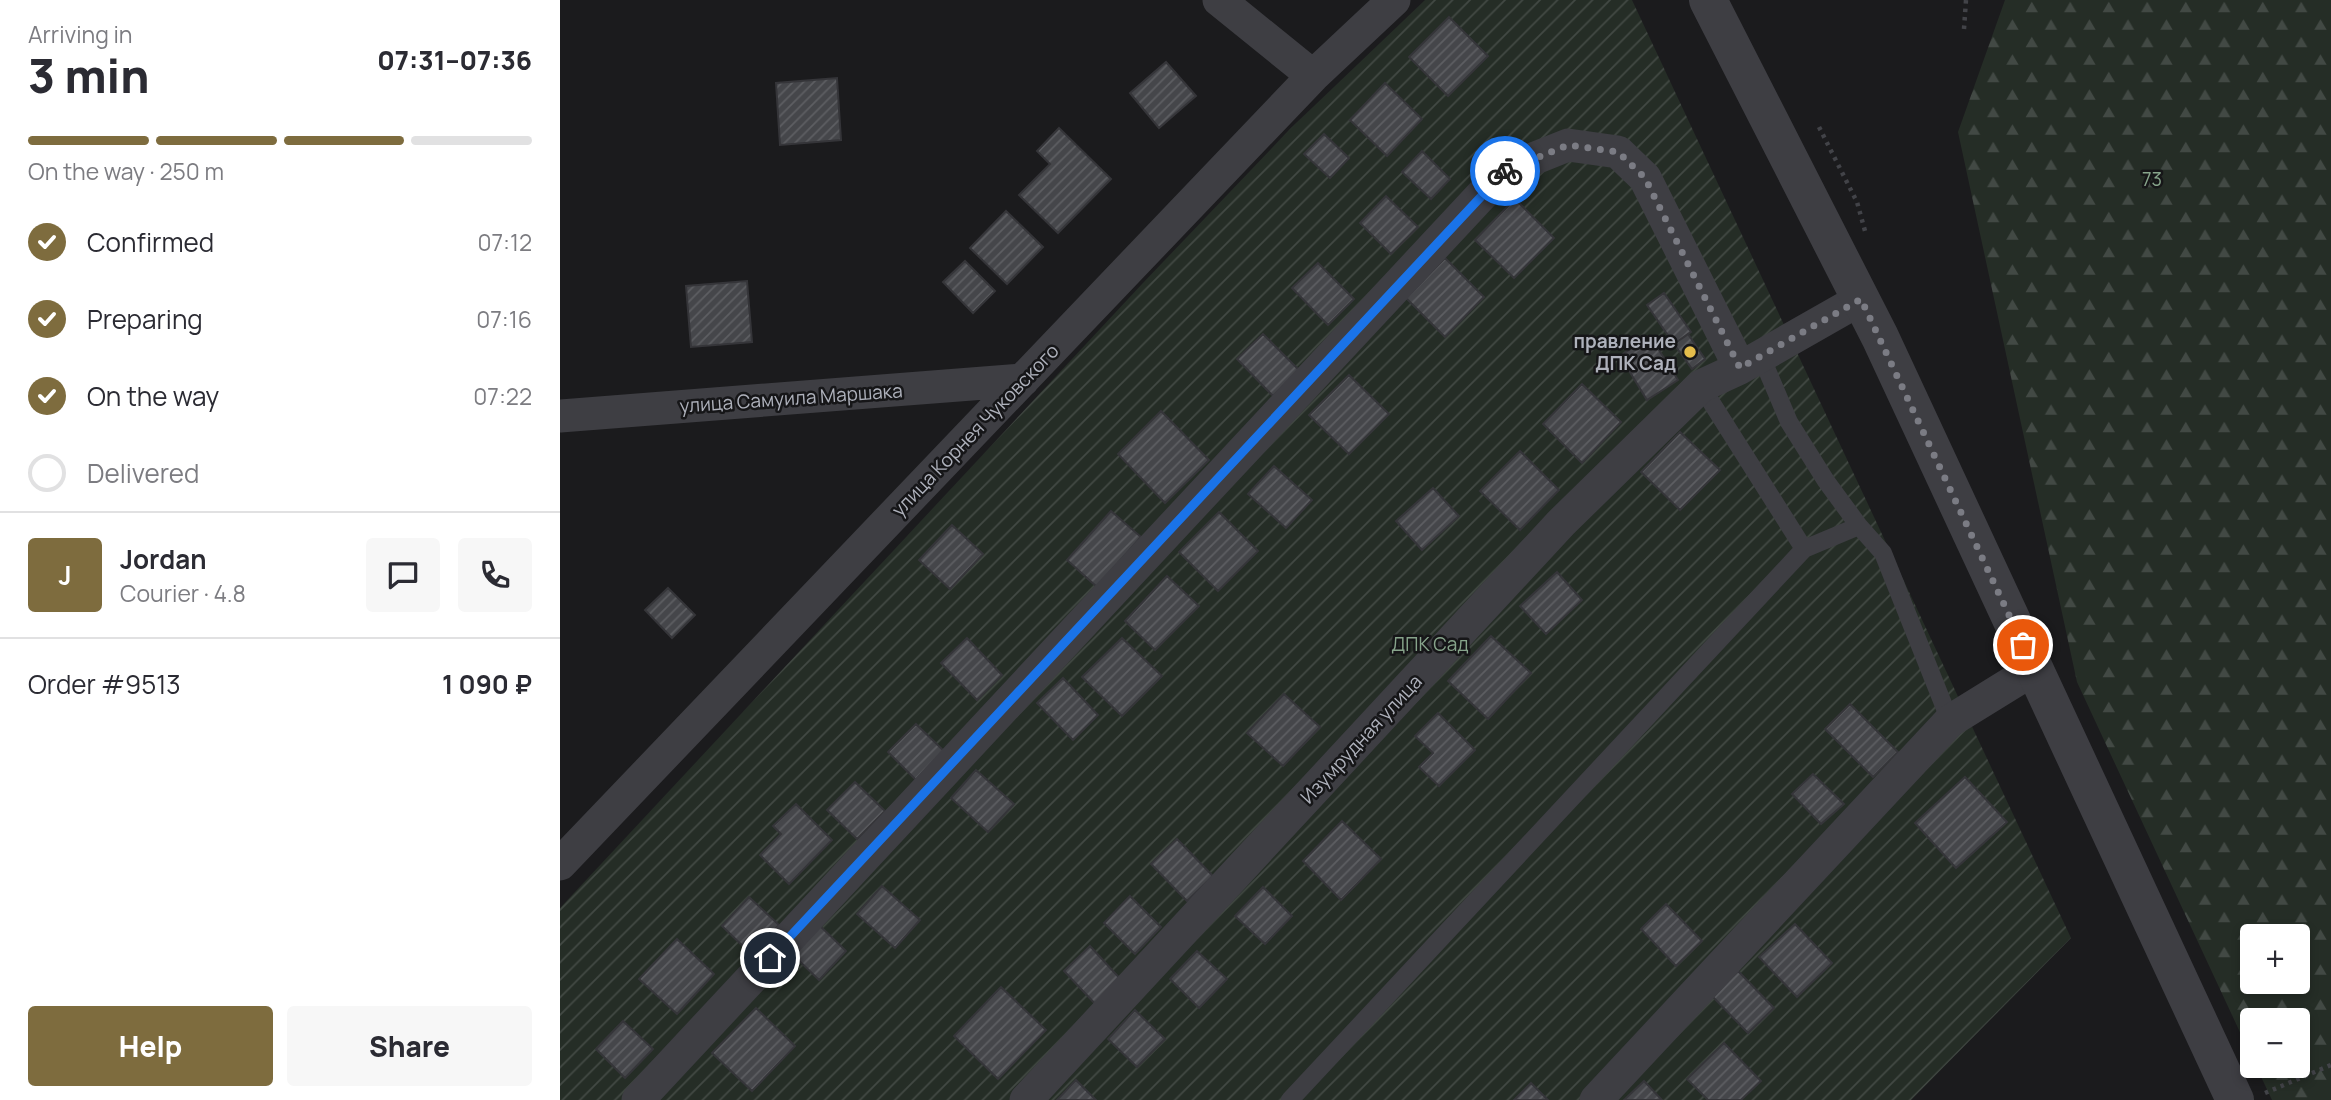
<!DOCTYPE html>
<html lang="en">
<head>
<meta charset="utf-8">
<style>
  :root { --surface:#fff; --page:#f7f7f7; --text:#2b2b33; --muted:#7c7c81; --line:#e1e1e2; --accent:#7e6c3e }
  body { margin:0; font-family:Manrope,sans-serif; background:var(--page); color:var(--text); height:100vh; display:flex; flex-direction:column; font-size:26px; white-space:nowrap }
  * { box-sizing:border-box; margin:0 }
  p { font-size:23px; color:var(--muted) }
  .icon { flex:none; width:38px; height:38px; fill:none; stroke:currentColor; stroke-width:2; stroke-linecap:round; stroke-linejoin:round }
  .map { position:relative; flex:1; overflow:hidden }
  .sheet { display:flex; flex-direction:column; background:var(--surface); width:560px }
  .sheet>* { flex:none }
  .fabs { position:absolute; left:1680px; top:924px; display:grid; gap:14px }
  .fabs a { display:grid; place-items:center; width:70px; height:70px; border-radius:7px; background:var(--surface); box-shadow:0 4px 10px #0003; font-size:35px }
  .pin { position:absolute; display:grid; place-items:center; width:60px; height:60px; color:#fff; margin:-30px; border:4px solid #fff; border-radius:50%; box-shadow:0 2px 7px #0007 }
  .courier { position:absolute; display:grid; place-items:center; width:70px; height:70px; margin:-35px; border:5px solid #1a73e8; border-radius:50%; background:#fff; color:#222; box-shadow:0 2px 9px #0007 }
  .overview em { font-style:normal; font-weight:800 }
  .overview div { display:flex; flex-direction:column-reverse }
  .overview { display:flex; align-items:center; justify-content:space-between; height:119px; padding:0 28px }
  h1 { font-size:46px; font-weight:800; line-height:52px }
  .bar { display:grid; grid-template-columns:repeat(4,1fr); gap:10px 7px; align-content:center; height:84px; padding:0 28px }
  .bar i { height:9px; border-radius:5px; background:var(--line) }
  .bar .current { background:var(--accent) }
  .bar p { grid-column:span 4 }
  .line { display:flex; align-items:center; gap:18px; padding:0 28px; border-top:2px solid var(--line) }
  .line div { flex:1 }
  .round { display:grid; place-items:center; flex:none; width:74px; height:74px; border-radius:7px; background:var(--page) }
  ol { padding:0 28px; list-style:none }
  li { display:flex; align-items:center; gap:21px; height:77px }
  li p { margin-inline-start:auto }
  li .icon { padding:7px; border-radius:50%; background:var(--accent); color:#fff; stroke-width:4 }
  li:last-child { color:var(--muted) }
  li i { width:38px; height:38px; border:4px solid var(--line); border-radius:50% }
  .action { display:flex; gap:14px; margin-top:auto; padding:14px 28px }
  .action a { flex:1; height:80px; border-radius:7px; background:var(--accent); color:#fff; font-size:28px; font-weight:800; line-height:80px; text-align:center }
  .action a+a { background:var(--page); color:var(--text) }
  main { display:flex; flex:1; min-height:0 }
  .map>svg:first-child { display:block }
  .forest { fill:url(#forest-firs); fill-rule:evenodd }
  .garden { fill:url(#garden-furrows) }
  .building { fill:url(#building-hatch); stroke:#353539; stroke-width:2 }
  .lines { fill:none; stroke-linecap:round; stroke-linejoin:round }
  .path { stroke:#424348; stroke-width:4.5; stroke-dasharray:3.5 5; stroke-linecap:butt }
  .service { stroke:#3e3e43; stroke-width:18 }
  .minor { stroke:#3e3e43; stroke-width:33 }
  .tertiary { stroke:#3e3e43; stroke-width:38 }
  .done { stroke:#7b7c84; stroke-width:7; stroke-dasharray:0 12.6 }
  .route { stroke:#1a73e8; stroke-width:9 }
  .poi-dot { fill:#e4bc4b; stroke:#161618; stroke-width:2.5 }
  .labels { text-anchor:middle; stroke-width:5; stroke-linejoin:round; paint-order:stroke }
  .park-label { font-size:19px; fill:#87a48b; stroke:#161618 }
  .poi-label { font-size:19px; font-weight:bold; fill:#aeb1bb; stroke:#161618; text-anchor:end }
  .street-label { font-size:19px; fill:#aeb1bb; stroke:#161618 }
</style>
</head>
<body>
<main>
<section class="sheet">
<div class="overview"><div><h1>3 min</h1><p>Arriving in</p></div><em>07:31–07:36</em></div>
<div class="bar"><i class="current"></i><i class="current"></i><i class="current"></i><i></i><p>On the way · 250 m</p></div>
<ol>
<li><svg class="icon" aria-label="check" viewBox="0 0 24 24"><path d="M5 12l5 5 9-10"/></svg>Confirmed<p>07:12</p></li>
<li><svg class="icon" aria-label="check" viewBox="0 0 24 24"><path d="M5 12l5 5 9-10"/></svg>Preparing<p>07:16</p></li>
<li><svg class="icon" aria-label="check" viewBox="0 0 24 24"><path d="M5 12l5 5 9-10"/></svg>On the way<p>07:22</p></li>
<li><i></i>Delivered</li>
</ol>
<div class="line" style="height:126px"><b class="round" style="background:var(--accent);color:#fff">J</b><div><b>Jordan</b><p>Courier · 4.8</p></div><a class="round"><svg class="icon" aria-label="chat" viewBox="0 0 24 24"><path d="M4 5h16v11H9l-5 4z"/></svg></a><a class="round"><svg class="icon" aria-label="phone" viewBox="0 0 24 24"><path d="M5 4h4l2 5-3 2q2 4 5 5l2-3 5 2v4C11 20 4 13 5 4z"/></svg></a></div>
<div class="line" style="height:91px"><div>Order #9513</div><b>1 090 ₽</b></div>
<div class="action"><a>Help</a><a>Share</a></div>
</section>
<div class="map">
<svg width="1771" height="1100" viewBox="0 0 1771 1100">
  <defs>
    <pattern id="forest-firs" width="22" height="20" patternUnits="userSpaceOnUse" patternTransform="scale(1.75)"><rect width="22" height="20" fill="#252d26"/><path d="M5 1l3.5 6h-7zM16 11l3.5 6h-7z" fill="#424944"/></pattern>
    <pattern id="garden-furrows" width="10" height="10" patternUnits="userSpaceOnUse" patternTransform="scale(1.75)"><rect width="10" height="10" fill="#252d26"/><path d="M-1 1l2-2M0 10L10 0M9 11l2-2" fill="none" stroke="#424944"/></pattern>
    <pattern id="building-hatch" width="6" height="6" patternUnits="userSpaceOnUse" patternTransform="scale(1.75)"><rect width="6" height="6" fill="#45464a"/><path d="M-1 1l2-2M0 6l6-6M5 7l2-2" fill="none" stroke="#5d5e62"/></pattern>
  </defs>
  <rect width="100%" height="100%" fill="#1b1b1d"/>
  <!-- forest -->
  <path class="forest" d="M1445,0H1771V1100H1712L1696,1066H1738V1020H1692V1058L1517,682L1398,132ZM1692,936H1738V982H1692Z"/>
  <!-- garden -->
  <path class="garden" d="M865,0H1072L1511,938L1351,1100H0V908L582,284L731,128Z"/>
  <!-- building -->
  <path class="building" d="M889,17L928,56L888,96L849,57Z
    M606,62L636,96L599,128L570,93Z
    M277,78L281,140L220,145L216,83Z
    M825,83L862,119L827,156L790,120Z
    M499,128L551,179L498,233L459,195L490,164L477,151Z
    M764,134L789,158L770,178L744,154Z
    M862,151L890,179L871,199L842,172Z
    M826,196L858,227L831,254L800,223Z
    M955,199L994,238L954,278L915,240Z
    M446,211L483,247L447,284L410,248Z
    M885,258L924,297L885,337L846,298Z
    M405,261L435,291L413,313L383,282Z
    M758,263L794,299L768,325L732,288Z
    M187,281L192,342L131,347L126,286Z
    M1104,293L1131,332L1114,344L1087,305Z
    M703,334L739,370L713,396L677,359Z
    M1128,334L1145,359L1132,369L1114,344Z
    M1090,336L1118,380L1087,400L1060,356Z
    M789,375L829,414L789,454L749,415Z
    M1022,384L1061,422L1022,463L983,424Z
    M601,411L649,460L605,503L558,454Z
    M1120,432L1160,470L1120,510L1081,472Z
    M960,451L999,490L960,530L920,491Z
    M714,466L752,500L726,528L688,494Z
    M873,488L899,516L862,550L836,521Z
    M551,511L581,537L537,587L507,560Z
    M659,512L698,551L658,591L619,552Z
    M392,525L423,554L390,589L359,560Z
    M997,572L1022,600L986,634L960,606Z
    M607,576L639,606L595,650L565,621Z
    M108,588L135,615L112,638L85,610Z
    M931,636L971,673L928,719L888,681Z
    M407,638L442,675L417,700L381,663Z
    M562,638L602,676L562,716L522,677Z
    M503,678L538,715L513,740L477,703Z
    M724,694L760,727L723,766L687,733Z
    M1290,704L1338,752L1313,777L1265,729Z
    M878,713L915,750L879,786L859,767L873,753L855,736Z
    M356,724L385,752L357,781L328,752Z
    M416,770L454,804L428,832L391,798Z
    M1253,774L1284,804L1261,824L1232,794Z
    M1405,777L1447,822L1396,868L1355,823Z
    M295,782L325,811L297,839L267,810Z
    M236,804L272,840L229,884L200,855L221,834L213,826Z
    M782,821L821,859L781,900L743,861Z
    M617,839L653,876L627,901L591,864Z
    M322,886L360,920L335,948L297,914Z
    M703,887L732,916L705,944L675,916Z
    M570,896L601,927L575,954L544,923Z
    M189,897L219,925L191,954L162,926Z
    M1106,904L1142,941L1116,966L1081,929Z
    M257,923L286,951L259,980L229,951Z
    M1235,924L1272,963L1237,997L1199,957Z
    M117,939L154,974L117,1014L79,979Z
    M530,946L565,984L540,1009L504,971Z
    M637,951L667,979L639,1008L610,979Z
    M1178,971L1214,1008L1188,1033L1152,996Z
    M441,987L486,1030L438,1079L394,1036Z
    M196,1008L235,1046L192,1091L152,1053Z
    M575,1010L605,1039L577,1067L548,1039Z
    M63,1021L93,1049L65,1078L36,1049Z
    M1164,1043L1201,1081L1181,1100H1148L1127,1079Z
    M516,1080L536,1100H497Z
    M1084,1081L1102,1100H1064Z
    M971,1083L988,1100H954Z"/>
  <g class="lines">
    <!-- path -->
    <path class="path" d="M1404,29L1406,0
      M1259,127L1297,202L1305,231
      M1705,1093L1771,1065"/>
    <!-- service -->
    <path class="service" d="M1201,356L1229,422L1266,481L1299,526
      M1141,386L1244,549L1299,526L1323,553L1390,721
      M730,1100L1244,549"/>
    <!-- minor -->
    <path class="minor" d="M659,0L753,76
      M0,416L463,380
      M0,864L753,76L834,0
      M78,1100L945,170L1008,145L1058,152L1085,178L1180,368
      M466,1100L1001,523L1141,386L1180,368L1301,299
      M1036,1100L1390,721L1474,669"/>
    <!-- tertiary -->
    <path class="tertiary" d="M1148,0L1320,337L1675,1100"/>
  </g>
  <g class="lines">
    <!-- done -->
    <path class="done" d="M945,171L1008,145L1058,152L1085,178L1180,368L1301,299L1463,645"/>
    <!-- route -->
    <path class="route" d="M210,958L945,171"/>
  </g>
  <!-- markers -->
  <circle class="poi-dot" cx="1130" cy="352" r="7"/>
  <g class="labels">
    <!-- park labels -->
    <g class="park-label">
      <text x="1592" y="186">73</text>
      <text x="870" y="651">ДПК Сад</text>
    </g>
    <!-- poi labels -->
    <g class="poi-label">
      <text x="1116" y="348">правление<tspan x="1116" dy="22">ДПК Сад</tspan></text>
    </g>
    <!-- street labels -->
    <g class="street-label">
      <text transform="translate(231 398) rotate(-4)" y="7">улица Самуила Маршака</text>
      <text transform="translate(415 430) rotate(-46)" y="7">улица Корнея Чуковского</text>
      <text transform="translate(801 739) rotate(-47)" y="7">Изумрудная улица</text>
    </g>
  </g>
</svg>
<div class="fabs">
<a>+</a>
<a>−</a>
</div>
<div class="pin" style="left:1463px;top:645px;background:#ea580c"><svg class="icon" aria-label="bag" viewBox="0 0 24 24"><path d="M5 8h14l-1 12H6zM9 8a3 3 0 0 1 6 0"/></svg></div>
<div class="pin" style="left:210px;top:958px;background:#1f2937"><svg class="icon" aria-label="home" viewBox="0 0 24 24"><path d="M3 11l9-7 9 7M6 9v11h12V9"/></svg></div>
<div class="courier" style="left:945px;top:171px"><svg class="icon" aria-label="bike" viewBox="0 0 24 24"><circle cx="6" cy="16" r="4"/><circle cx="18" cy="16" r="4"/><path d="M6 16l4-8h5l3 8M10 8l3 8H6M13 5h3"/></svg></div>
</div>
</main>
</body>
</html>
